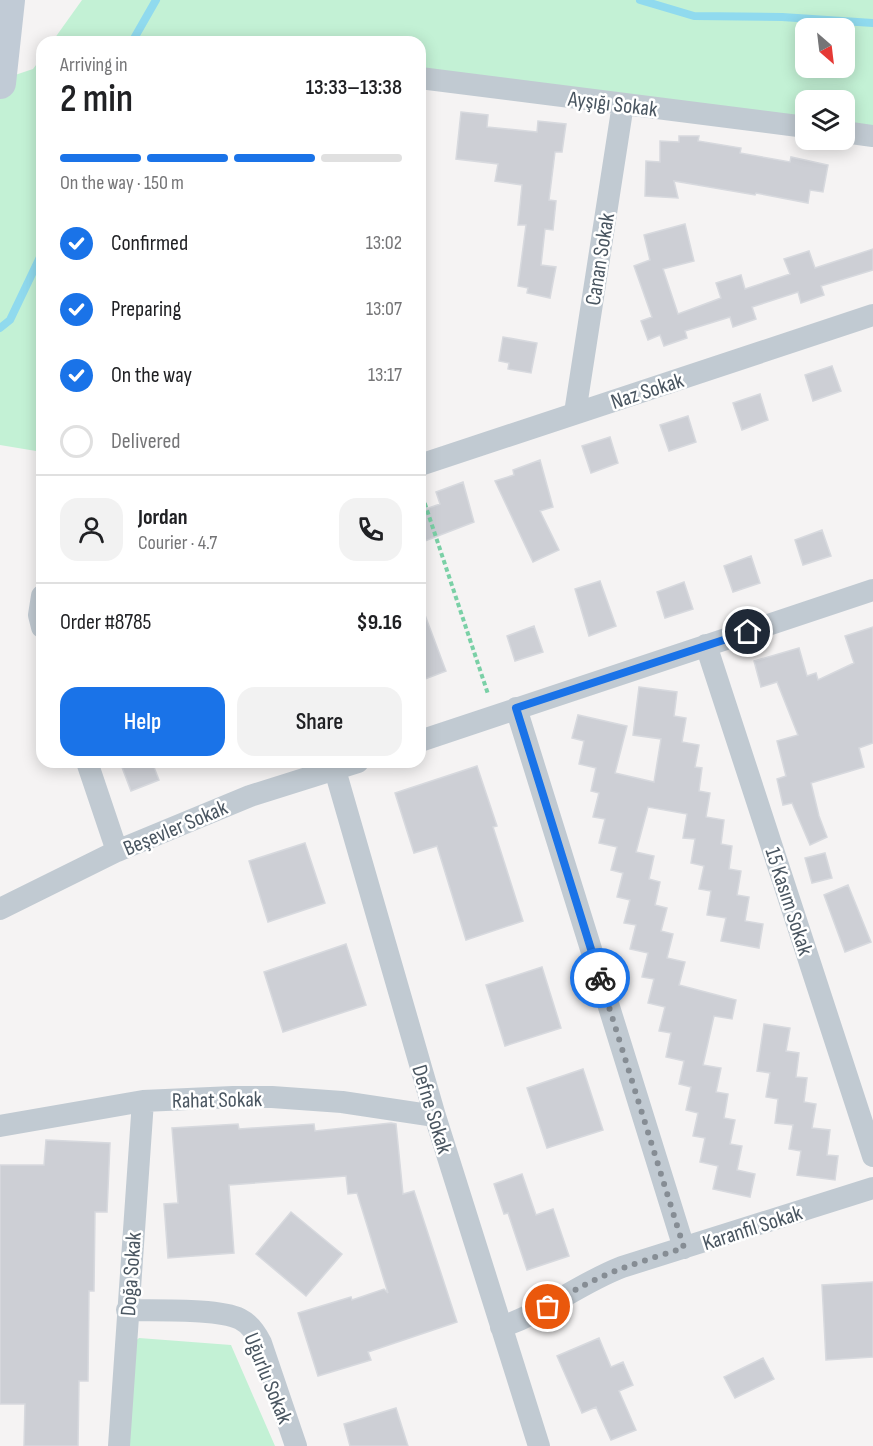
<!DOCTYPE html>
<html lang="en">
<head>
<meta charset="utf-8">
<style>
  :root { --surface:#fff; --page:#f2f2f2; --text:#202124; --muted:#757577; --line:#e0e0e0; --accent:#1a73e8 }
  body { margin:0; font-family:"Sofia Sans Condensed",sans-serif; background:var(--page); color:var(--text); height:100vh; display:flex; flex-direction:column; font-size:22px; white-space:nowrap }
  * { box-sizing:border-box; margin:0 }
  p { font-size:20px; color:var(--muted) }
  .icon { flex:none; width:33px; height:33px; fill:none; stroke:currentColor; stroke-width:2; stroke-linecap:round; stroke-linejoin:round }
  .map { position:relative; flex:1; overflow:hidden }
  .side { position:absolute; left:36px; top:36px; width:390px; height:732px; display:flex; flex-direction:column; background:var(--surface); border-radius:18px; box-shadow:0 3px 15px #0003 }
  .side>* { flex:none }
  .needle { width:39px; rotate:152deg }
  .fabs { position:absolute; left:795px; top:18px; display:grid; gap:12px }
  .fabs a { display:grid; place-items:center; width:60px; height:60px; border-radius:12px; background:var(--surface); box-shadow:0 3px 15px #0003; font-size:30px }
  .pin { position:absolute; display:grid; place-items:center; width:51px; height:51px; color:#fff; margin:-26px; border:3px solid #fff; border-radius:50%; box-shadow:0 2px 6px #0007 }
  .courier { position:absolute; display:grid; place-items:center; width:60px; height:60px; margin:-30px; border:4px solid #1a73e8; border-radius:50%; background:#fff; color:#222; box-shadow:0 2px 8px #0007 }
  .headline em { font-style:normal; font-weight:600 }
  .headline div { display:flex; flex-direction:column-reverse }
  .headline { display:flex; align-items:center; justify-content:space-between; height:102px; padding:0 24px }
  h1 { font-size:39px; font-weight:600; line-height:45px }
  .bar { display:grid; grid-template-columns:repeat(4,1fr); gap:9px 6px; align-content:center; height:72px; padding:0 24px }
  .bar i { height:8px; border-radius:4px; background:var(--line) }
  .bar .current { background:var(--accent) }
  .bar p { grid-column:span 4 }
  .line { display:flex; align-items:center; gap:15px; padding:0 24px; border-top:2px solid var(--line) }
  .line div { flex:1 }
  .round { display:grid; place-items:center; flex:none; width:63px; height:63px; border-radius:18px; background:var(--page) }
  ol { padding:0 24px; list-style:none }
  li { display:flex; align-items:center; gap:18px; height:66px }
  li p { margin-inline-start:auto }
  li .icon { padding:6px; border-radius:50%; background:var(--accent); color:#fff; stroke-width:4 }
  li:last-child { color:var(--muted) }
  li i { width:33px; height:33px; border:3px solid var(--line); border-radius:50% }
  .button { display:flex; gap:12px; margin-top:auto; padding:12px 24px }
  .button a { flex:1; height:69px; border-radius:18px; background:var(--accent); color:#fff; font-size:24px; font-weight:600; line-height:69px; text-align:center }
  .button a+a { background:var(--page); color:var(--text) }
  .map>svg:first-child { display:block }
  .green { fill:#c3f1d5; fill-rule:evenodd }
  .lines { fill:none; stroke-linecap:round; stroke-linejoin:round }
  .stream { stroke:#90daee; stroke-width:8 }
  .building { fill:#cdcfd5; stroke:#d7d9de; stroke-width:1.5 }
  .path { stroke:#7ad0a6; stroke-width:4; stroke-dasharray:4.5 3; stroke-linecap:butt }
  .street { stroke:#c1cad2; stroke-width:22 }
  .secondary { stroke:#c1cbd6; stroke-width:32 }
  .done { stroke:#868d94; stroke-width:6; stroke-dasharray:0 10.8 }
  .route { stroke:#1a73e8; stroke-width:8 }
  .labels { text-anchor:middle; stroke-width:5; stroke-linejoin:round; paint-order:stroke }
  .street-label { font-size:22px; fill:#4a5661; stroke:#fff }
</style>
</head>
<body>
<div class="map">
<svg width="873" height="1446" viewBox="0 0 873 1446">
  <rect width="100%" height="100%" fill="#f5f3f3"/>
  <!-- green -->
  <path class="green" d="M82,0H873V140L845,137L844,100H806L805,132L420,86V42H52ZM806,28H844V68H806Z
    M42,57V452L0,445V80L33,69Z
    M139,1338L231,1345L275,1446H117L123,1352Z"/>
  <g class="lines">
    <!-- stream -->
    <path class="stream" d="M640,0L694,16L782,17L873,23
      M132,42L156,0
      M0,328L10,320L42,253"/>
  </g>
  <!-- building -->
  <path class="building" d="M461,112L488,115L487,127L537,132L538,121L566,124L562,152H555L549,200L556,201L553,230L545,229L541,265L556,267L550,298L527,293L528,288L518,286L526,225H518L522,185L495,181L498,164L456,159Z
    M679,136H699L698,141L741,148L740,153L790,162L791,157L828,165L823,192L810,190L808,203L756,193L755,195L674,181L678,198L645,196L646,161L660,162V141L679,142Z
    M685,224L694,261L663,269L678,314L721,298L716,283L741,275L745,289L790,274L784,259L809,251L815,268L873,249V270L821,286L824,295L801,303L798,292L752,307L756,319L733,327L730,317L685,331L687,338L664,346L660,335L648,340L641,321L652,317L634,266L650,260L644,235Z
    M503,337L537,343L531,373L508,369L509,363L499,361Z
    M832,366L841,391L813,401L805,375Z
    M760,394L768,420L742,430L733,403Z
    M688,416L696,442L669,451L660,425Z
    M610,437L618,463L591,473L582,446Z
    M540,460L553,507L540,511L559,550L533,562L495,481L514,475L513,470Z
    M463,482L474,522L420,543V511L440,504L436,492Z
    M822,530L831,556L803,565L795,540Z
    M751,556L760,583L733,592L724,566Z
    M600,581L616,626L589,636L575,589Z
    M684,582L693,609L665,618L657,592Z
    M420,607H422L446,671L420,681Z
    M534,626L543,652L515,661L507,636Z
    M873,627V743L859,748L864,767L811,783L819,816L827,837L810,845L792,803L783,805L777,779L786,776L777,741L798,735L777,682L761,687L754,661L799,648L807,676L816,673L818,680L854,663L845,636Z
    M639,687L677,692L674,716L686,718L682,742L699,745L695,767L702,768L699,791L710,793L706,817L724,820L721,844L732,846L729,869L741,871L737,895L749,897L745,921L763,924L759,948L721,941L726,918L707,915L711,891L699,889L704,866L691,863L695,839L683,838L687,814L648,807L636,852L654,856L649,879L660,882L655,905L667,908L661,931L673,934L667,958L685,962L679,985L736,1000L732,1019L714,1016L703,1065L721,1068L716,1092L728,1094L724,1118L735,1120L730,1144L742,1146L737,1170L755,1174L750,1197L713,1189L718,1166L700,1162L705,1138L693,1136L698,1113L686,1110L691,1087L679,1084L684,1061L666,1057L671,1033L659,1031L665,1007L648,1003L654,979L642,977L648,953L630,949L636,925L624,923L630,900L617,897L623,873L611,870L617,847L599,843L605,819L593,817L599,793L591,791L596,768L579,764L584,741L572,738L578,715L627,726L615,773L654,782L661,739L633,735Z
    M120,762H152L159,780L131,791Z
    M477,766L497,826L493,827L523,921L466,940L437,846L414,853L395,793Z
    M305,843L325,903L268,922L249,861Z
    M825,853L832,878L812,883L805,858Z
    M848,885L871,942L845,952L824,895Z
    M346,944L366,1005L283,1032L264,972Z
    M542,967L561,1028L505,1046L486,985Z
    M764,1024L790,1028L786,1051L799,1053L796,1077L807,1078L804,1102L816,1104L812,1128L830,1130L827,1155L838,1156L835,1180L797,1175L801,1151L789,1149L793,1125L775,1123L778,1099L766,1097L770,1073L757,1071Z
    M583,1069L603,1130L547,1148L527,1088Z
    M391,1123L396,1124L403,1194L414,1191L457,1322L368,1352L371,1360L318,1376L298,1313L351,1297L352,1300L384,1289L388,1293L357,1193L348,1194L346,1176L229,1185L234,1253L168,1258L164,1204L178,1203L172,1128L238,1124L239,1129L314,1124L315,1131Z
    M46,1140L110,1143L107,1212H95L94,1291H89L88,1381H79L78,1446H24L25,1404H0V1165H44Z
    M522,1174L536,1215L553,1209L569,1256L527,1270L508,1213L504,1214L494,1184Z
    M291,1212L342,1254L306,1296L256,1254Z
    M873,1282V1357L826,1360L822,1285Z
    M599,1338L611,1367L623,1362L633,1385L619,1391L636,1430L611,1440L596,1407L582,1413L557,1356Z
    M763,1358L774,1379L735,1398L724,1377Z
    M396,1408L408,1446H350L344,1424Z"/>
  <g class="lines">
    <!-- path -->
    <path class="path" d="M420,489L488,694"/>
    <!-- street -->
    <path class="street" d="M420,78L806,127
      M844,132L873,136
      M575,413L623,104
      M420,465L873,315
      M42,596L39,615L42,627
      M706,645L873,1156
      M516,708L684,1248
      M420,741L873,590
      M87,762L117,851
      M335,770L435,1116L539,1446
      M0,909L117,851L250,796L358,762
      M0,1126L143,1101L233,1097H272L342,1102L435,1116
      M127,1310C154,1311 218,1308 240,1319C250,1324 256,1333 261,1343L296,1446
      M501,1327C546,1312 578,1284 622,1267L873,1188
      M119,1446L143,1101"/>
    <!-- secondary -->
    <path class="secondary" d="M0,83L9,0"/>
  </g>
  <g class="lines">
    <!-- done -->
    <path class="done" d="M548,1307C594,1275 633,1264 684,1248L600,978"/>
    <!-- route -->
    <path class="route" d="M600,978L516,708L748,632"/>
  </g>
  <g class="labels">
    <!-- street labels -->
    <g class="street-label">
      <text transform="translate(613 103) rotate(7)" y="8">Ayşığı Sokak</text>
      <text transform="translate(599 259) rotate(-81)" y="8">Canan Sokak</text>
      <text transform="translate(647 390) rotate(-18)" y="8">Naz Sokak</text>
      <text transform="translate(175 827) rotate(-23)" y="8">Beşevler Sokak</text>
      <text transform="translate(790 901) rotate(72)" y="8">15 Kasım Sokak</text>
      <text transform="translate(217 1099) rotate(-1)" y="8">Rahat Sokak</text>
      <text transform="translate(433 1109) rotate(73)" y="8">Defne Sokak</text>
      <text transform="translate(752 1227) rotate(-18)" y="8">Karanfil Sokak</text>
      <text transform="translate(130 1274) rotate(-86)" y="8">Doğa Sokak</text>
      <text transform="translate(269 1378) rotate(68)" y="8">Uğurlu Sokak</text>
    </g>
  </g>
</svg>
<div class="fabs">
<a><svg class="needle" viewBox="-14 -14 28 28"><path d="M0-13l5 13h-10z" fill="#e53935"/><path d="M0 13l5-13h-10z" fill="#757577"/></svg></a>
<a><svg class="icon" aria-label="layers" viewBox="0 0 24 24"><path d="M12 4l9 5-9 5-9-5zM3 14l9 5 9-5"/></svg></a>
</div>
<div class="pin" style="left:548px;top:1307px;background:#ea580c"><svg class="icon" aria-label="bag" viewBox="0 0 24 24"><path d="M5 8h14l-1 12H6zM9 8a3 3 0 0 1 6 0"/></svg></div>
<div class="pin" style="left:748px;top:632px;background:#1f2937"><svg class="icon" aria-label="home" viewBox="0 0 24 24"><path d="M3 11l9-7 9 7M6 9v11h12V9"/></svg></div>
<div class="courier" style="left:600px;top:978px"><svg class="icon" aria-label="bike" viewBox="0 0 24 24"><circle cx="6" cy="16" r="4"/><circle cx="18" cy="16" r="4"/><path d="M6 16l4-8h5l3 8M10 8l3 8H6M13 5h3"/></svg></div>
<section class="side">
<div class="headline"><div><h1>2 min</h1><p>Arriving in</p></div><em>13:33–13:38</em></div>
<div class="bar"><i class="current"></i><i class="current"></i><i class="current"></i><i></i><p>On the way · 150 m</p></div>
<ol>
<li><svg class="icon" aria-label="check" viewBox="0 0 24 24"><path d="M5 12l5 5 9-10"/></svg>Confirmed<p>13:02</p></li>
<li><svg class="icon" aria-label="check" viewBox="0 0 24 24"><path d="M5 12l5 5 9-10"/></svg>Preparing<p>13:07</p></li>
<li><svg class="icon" aria-label="check" viewBox="0 0 24 24"><path d="M5 12l5 5 9-10"/></svg>On the way<p>13:17</p></li>
<li><i></i>Delivered</li>
</ol>
<div class="line" style="height:108px"><a class="round"><svg class="icon" aria-label="person" viewBox="0 0 24 24"><circle cx="12" cy="8" r="4"/><path d="M4 21q1-7 8-7t8 7"/></svg></a><div><b>Jordan</b><p>Courier · 4.7</p></div><a class="round"><svg class="icon" aria-label="phone" viewBox="0 0 24 24"><path d="M5 4h4l2 5-3 2q2 4 5 5l2-3 5 2v4C11 20 4 13 5 4z"/></svg></a></div>
<div class="line" style="height:78px"><div>Order #8785</div><b>$9.16</b></div>
<div class="button"><a>Help</a><a>Share</a></div>
</section>
</div>
</body>
</html>
